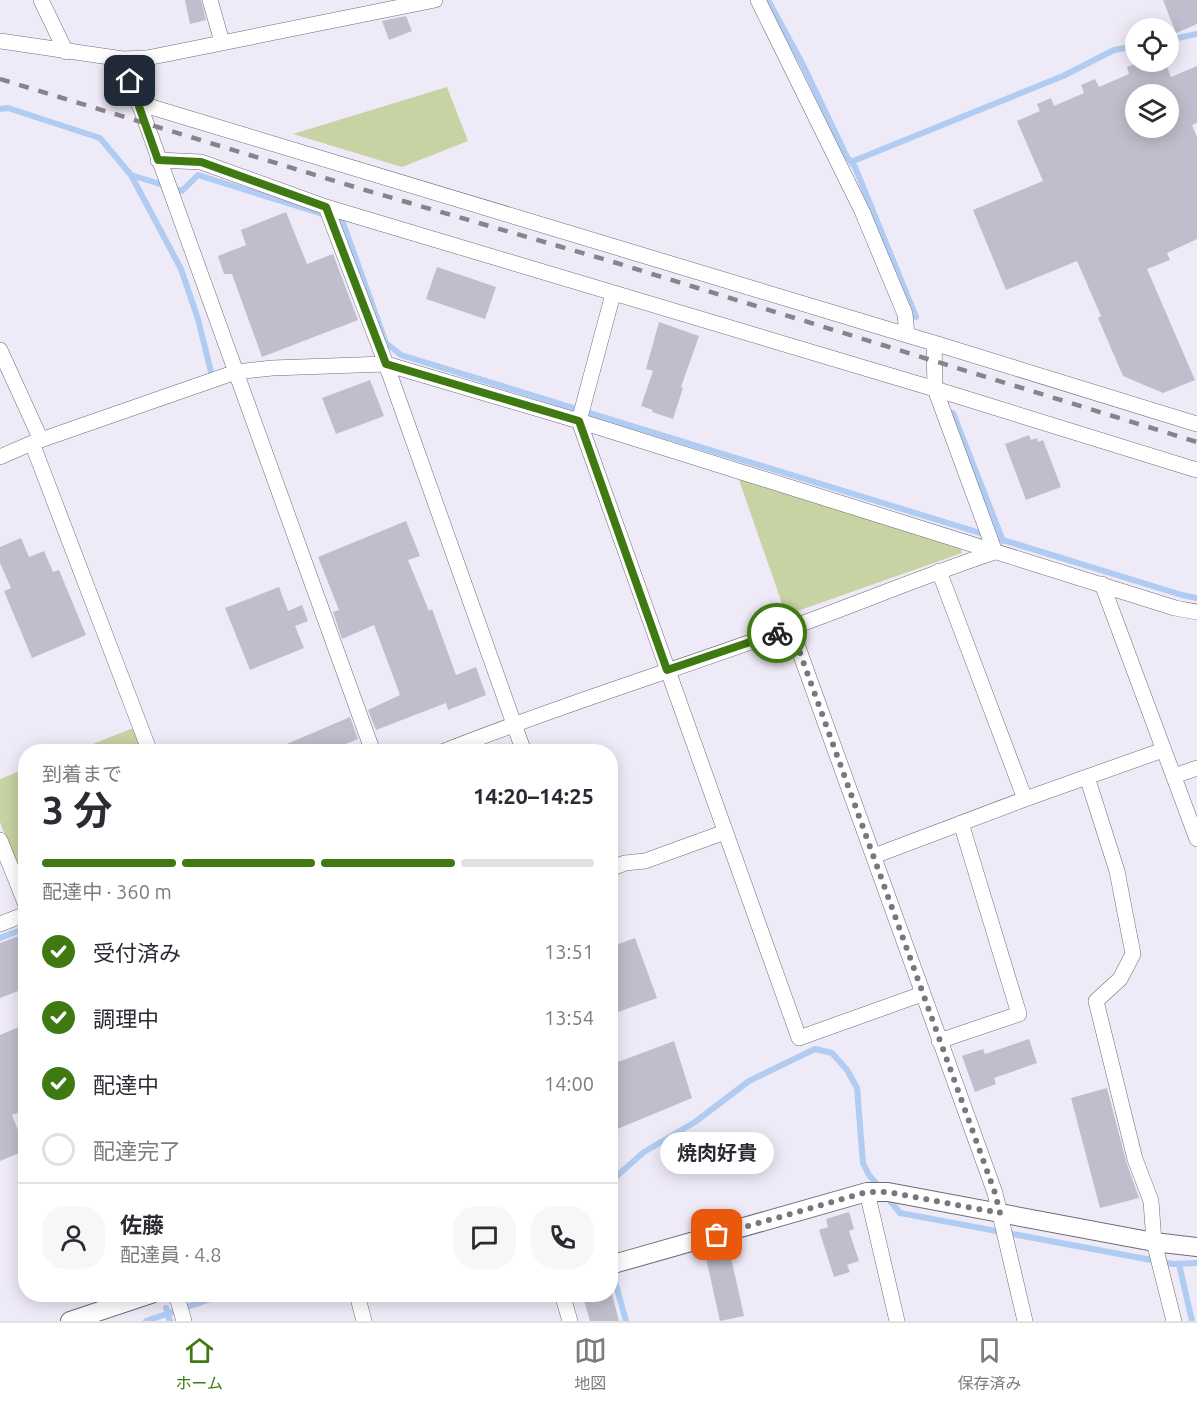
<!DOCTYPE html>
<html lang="ja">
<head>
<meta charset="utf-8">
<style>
  :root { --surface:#fff; --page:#f7f7f7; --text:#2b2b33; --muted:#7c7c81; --line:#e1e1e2; --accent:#3f7911 }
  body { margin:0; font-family:Ubuntu,"Noto Sans JP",sans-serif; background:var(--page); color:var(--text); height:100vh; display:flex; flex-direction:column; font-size:22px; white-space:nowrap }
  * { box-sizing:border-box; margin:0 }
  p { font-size:20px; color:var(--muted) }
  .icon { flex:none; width:33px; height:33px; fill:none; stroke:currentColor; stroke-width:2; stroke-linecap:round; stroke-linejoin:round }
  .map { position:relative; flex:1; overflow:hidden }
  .panel { position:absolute; left:18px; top:744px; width:600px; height:558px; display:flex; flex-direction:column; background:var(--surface); border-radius:24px; box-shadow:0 3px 15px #0003 }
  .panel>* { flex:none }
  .fabs { position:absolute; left:1125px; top:18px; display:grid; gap:12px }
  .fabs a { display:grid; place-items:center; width:54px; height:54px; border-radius:50%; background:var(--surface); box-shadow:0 3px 15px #0003; font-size:30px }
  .pin { position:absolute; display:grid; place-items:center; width:51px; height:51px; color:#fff; margin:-26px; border-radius:12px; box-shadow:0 3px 9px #0006 }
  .courier { position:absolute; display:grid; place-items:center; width:60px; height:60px; margin:-30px; border:4px solid #3f7911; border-radius:50%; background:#fff; color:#222; box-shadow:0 2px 8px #0007 }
  .bubble { position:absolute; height:42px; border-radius:21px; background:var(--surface); box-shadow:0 3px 15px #0003; font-size:20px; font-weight:700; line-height:42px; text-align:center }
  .overview em { font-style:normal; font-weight:700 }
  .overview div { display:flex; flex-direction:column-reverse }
  .overview { display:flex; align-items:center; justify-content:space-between; height:102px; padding:0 24px }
  h1 { font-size:39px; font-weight:700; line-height:45px }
  .bar { display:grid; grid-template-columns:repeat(4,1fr); gap:9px 6px; align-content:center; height:72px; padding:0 24px }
  .bar i { height:8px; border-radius:4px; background:var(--line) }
  .bar .selected { background:var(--accent) }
  .bar p { grid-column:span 4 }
  .line { display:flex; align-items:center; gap:15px; padding:0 24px; border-top:2px solid var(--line) }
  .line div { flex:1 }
  .round { display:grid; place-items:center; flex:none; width:63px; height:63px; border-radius:24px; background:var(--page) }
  ol { padding:0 24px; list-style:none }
  li { display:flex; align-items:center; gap:18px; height:66px }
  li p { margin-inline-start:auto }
  li .icon { padding:6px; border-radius:50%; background:var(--accent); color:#fff; stroke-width:4 }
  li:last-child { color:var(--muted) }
  li i { width:33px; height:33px; border:3px solid var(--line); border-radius:50% }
  .menu { display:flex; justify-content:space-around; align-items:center; height:84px; border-top:2px solid var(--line); background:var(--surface); font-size:16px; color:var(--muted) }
  .menu a { display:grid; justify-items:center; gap:3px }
  .menu .selected { color:var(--accent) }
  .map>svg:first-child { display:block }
  .green { fill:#c7d3a2 }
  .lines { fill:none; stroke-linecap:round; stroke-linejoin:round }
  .stream { stroke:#b0ccf2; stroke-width:6 }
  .building { fill:#bfbecc; fill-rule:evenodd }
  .minor-casing { stroke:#706b77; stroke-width:16 }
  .tertiary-casing { stroke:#706b77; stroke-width:20 }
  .minor { stroke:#fff; stroke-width:15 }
  .tertiary { stroke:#fff; stroke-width:18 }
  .rail { stroke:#86838b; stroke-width:4.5; stroke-dasharray:10 10; stroke-linecap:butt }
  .done { stroke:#79767d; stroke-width:6; stroke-dasharray:0 10.8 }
  .route { stroke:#3f7911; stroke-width:8 }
</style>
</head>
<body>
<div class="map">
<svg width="1197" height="1321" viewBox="0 0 1197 1321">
  <rect width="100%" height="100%" fill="#efeaf7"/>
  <!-- green -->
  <path class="green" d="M447,87L468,141L402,167L293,134Z
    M738,477L960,546L962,553L786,615Z
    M136,727L145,752H72Z
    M25,769V888L0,822V779Z"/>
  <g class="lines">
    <!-- stream -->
    <path class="stream" d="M768,0L803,65L847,157L855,167L916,317
      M1168,40L1197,34
      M0,109L8,108L100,138L131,175L181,269L198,319L211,372
      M851,162L1063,76L1114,50L1136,46
      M131,175L182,191L198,175L342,220L386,343L401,355L1182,595L1197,598
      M953,413L1003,541
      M0,938L21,930L26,941
      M610,1182L644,1152L695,1122L749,1081L815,1049L832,1053L847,1070L857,1088L863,1163L869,1175L880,1188
      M886,1196L900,1213L1173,1264L1197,1263
      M1179,1264L1192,1321
      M616,1285L626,1321
      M166,1308L170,1321
      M146,1321L225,1294"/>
  </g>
  <!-- building -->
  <path class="building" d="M185,0H201L206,20L190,24Z
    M1163,0H1197V24L1176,33Z
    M406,16L412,31L389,40L382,21Z
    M1140,62L1144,68L1160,62H1165L1171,77L1197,66V123L1192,125L1197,137V239L1167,253L1170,260L1147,269L1195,380L1163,393L1123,376L1098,318L1101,316L1077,261L1006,290L973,210L1043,181L1017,121L1040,111L1037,104L1051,98L1054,106L1084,93L1081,85L1095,79L1099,87L1129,74L1127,67ZM1136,94H1168V128H1136Z
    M286,212L307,264L333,254L358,320L262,357L232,274H224L218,256L246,245L241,230Z
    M437,267L496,287L485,319L426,299Z
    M659,322L699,336L681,387L683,388L673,419L652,412L653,410L641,406L653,371L646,369Z
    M370,380L384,416L336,434L322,398Z
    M1029,435L1031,440L1037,438L1038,442L1043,440L1061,487L1026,500L1005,444Z
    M406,521L420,556L408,560L429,611L432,609L456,675L476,667L486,695L448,710L446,703L376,730L368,710L400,695L374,625L342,639L333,612L339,610L318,557Z
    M21,538L29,557L44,551L53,572L59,570L86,635L32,658L4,591L11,588L0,563V547Z
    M279,587L288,611L302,605L308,621L295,626L304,648L250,670L225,608Z
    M350,717L358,739L326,752H268Z
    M19,936L26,953V988L0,998V943Z
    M635,938L657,998L610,1015V947Z
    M26,1024V1110L12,1115L26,1150L0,1161V1035Z
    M1029,1039L1037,1063L994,1078L996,1084L975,1092L962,1056L983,1049L985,1054Z
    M674,1041L692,1098L610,1132V1065Z
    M1107,1088L1126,1161L1139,1198L1100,1208L1071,1098Z
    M849,1212L854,1229L849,1231L859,1261L847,1265L850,1272L834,1277L819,1230L828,1227L826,1219Z
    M730,1253L744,1316L720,1321L706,1258Z
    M582,1294H612L619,1321H590Z"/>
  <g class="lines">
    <!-- minor casing -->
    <g class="minor-casing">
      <path id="minor" d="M41,0L66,52
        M210,0L222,42
        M758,0L862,211L905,314L907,335L934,343L935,389L995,552
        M0,41L123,59L147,58L435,0
        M123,59L373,752
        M138,103L907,335
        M158,160L201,162L326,207L935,389L1197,470
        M326,207L386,364L524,752
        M613,294L579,421L799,1038L922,994
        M934,343L1197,424
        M0,350L41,440
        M32,443L150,752
        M0,457L32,443L236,372L272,368L386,364L579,421L1175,608L1197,612
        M939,571L1025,799
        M1102,584L1197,839
        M791,628L995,1193L1025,1321
        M442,752C557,706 675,670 790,628C859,603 926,575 995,552
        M1174,776L1197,768
        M1087,777L1117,871L1133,954L1120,979L1096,1001L1135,1159L1151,1201L1154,1242L1174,1321
        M0,840L26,905
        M874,856L1025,799L1163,750
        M610,869L625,863L645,861L725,832
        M0,924L26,914
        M939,1041L1019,1014L961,823
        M867,1192L897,1321
        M176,1294L184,1321
        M357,1294L364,1321
        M562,1294L570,1321"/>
    </g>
    <!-- tertiary casing -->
    <g class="tertiary-casing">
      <path id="tertiary" d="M610,1265L867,1192H888L1154,1242L1197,1247
        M70,1321L151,1294"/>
    </g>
    <!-- minor -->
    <use href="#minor" class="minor"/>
    <!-- tertiary -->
    <use href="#tertiary" class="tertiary"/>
    <!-- rail -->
    <path class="rail" d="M0,79L358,188L610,261L1197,442"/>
  </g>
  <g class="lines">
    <!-- done -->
    <path class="done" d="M717,1235L867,1192H888L1000,1213L995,1193L791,628L777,633"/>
    <!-- route -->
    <path class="route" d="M130,81L158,160L201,162L326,207L386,364L579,421L667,670L777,633"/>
  </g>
</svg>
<div class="fabs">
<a><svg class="icon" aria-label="locate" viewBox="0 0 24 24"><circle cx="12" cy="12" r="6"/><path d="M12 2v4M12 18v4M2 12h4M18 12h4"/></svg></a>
<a><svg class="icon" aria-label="layers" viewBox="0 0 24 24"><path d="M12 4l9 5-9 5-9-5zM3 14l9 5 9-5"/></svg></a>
</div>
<div class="pin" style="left:717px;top:1235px;background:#ea580c"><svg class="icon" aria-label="bag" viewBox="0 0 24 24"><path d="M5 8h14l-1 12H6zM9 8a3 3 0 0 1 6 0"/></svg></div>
<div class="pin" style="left:130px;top:81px;background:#1f2937"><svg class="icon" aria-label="home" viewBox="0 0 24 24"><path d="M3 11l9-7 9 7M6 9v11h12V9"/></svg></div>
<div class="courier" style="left:777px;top:633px"><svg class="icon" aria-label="bike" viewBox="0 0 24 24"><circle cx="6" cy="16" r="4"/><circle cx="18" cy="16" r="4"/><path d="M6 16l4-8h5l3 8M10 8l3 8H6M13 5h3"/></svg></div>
<div class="bubble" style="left:660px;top:1132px;width:114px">焼肉好貴</div>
<section class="panel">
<div class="overview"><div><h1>3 分</h1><p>到着まで</p></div><em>14:20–14:25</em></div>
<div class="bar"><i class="selected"></i><i class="selected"></i><i class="selected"></i><i></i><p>配達中 · 360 m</p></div>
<ol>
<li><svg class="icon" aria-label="check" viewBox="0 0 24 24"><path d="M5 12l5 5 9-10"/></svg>受付済み<p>13:51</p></li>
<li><svg class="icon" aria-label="check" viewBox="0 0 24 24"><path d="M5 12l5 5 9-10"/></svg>調理中<p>13:54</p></li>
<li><svg class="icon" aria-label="check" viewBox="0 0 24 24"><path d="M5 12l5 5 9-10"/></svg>配達中<p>14:00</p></li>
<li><i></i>配達完了</li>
</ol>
<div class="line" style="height:108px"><a class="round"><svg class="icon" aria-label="person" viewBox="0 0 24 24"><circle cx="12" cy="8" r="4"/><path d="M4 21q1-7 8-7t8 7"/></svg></a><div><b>佐藤</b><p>配達員 · 4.8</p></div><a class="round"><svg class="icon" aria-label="chat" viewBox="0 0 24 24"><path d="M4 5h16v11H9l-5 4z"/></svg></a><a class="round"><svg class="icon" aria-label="phone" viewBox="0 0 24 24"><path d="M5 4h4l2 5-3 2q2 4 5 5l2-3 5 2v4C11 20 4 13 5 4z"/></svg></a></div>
</section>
</div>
<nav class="menu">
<a class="selected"><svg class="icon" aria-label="home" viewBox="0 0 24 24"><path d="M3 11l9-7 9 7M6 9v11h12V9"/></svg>ホーム</a>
<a><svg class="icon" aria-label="map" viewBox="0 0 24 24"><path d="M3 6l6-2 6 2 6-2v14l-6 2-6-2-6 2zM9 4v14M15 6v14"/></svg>地図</a>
<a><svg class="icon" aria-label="saved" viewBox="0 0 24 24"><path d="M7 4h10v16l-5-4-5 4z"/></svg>保存済み</a>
</nav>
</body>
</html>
